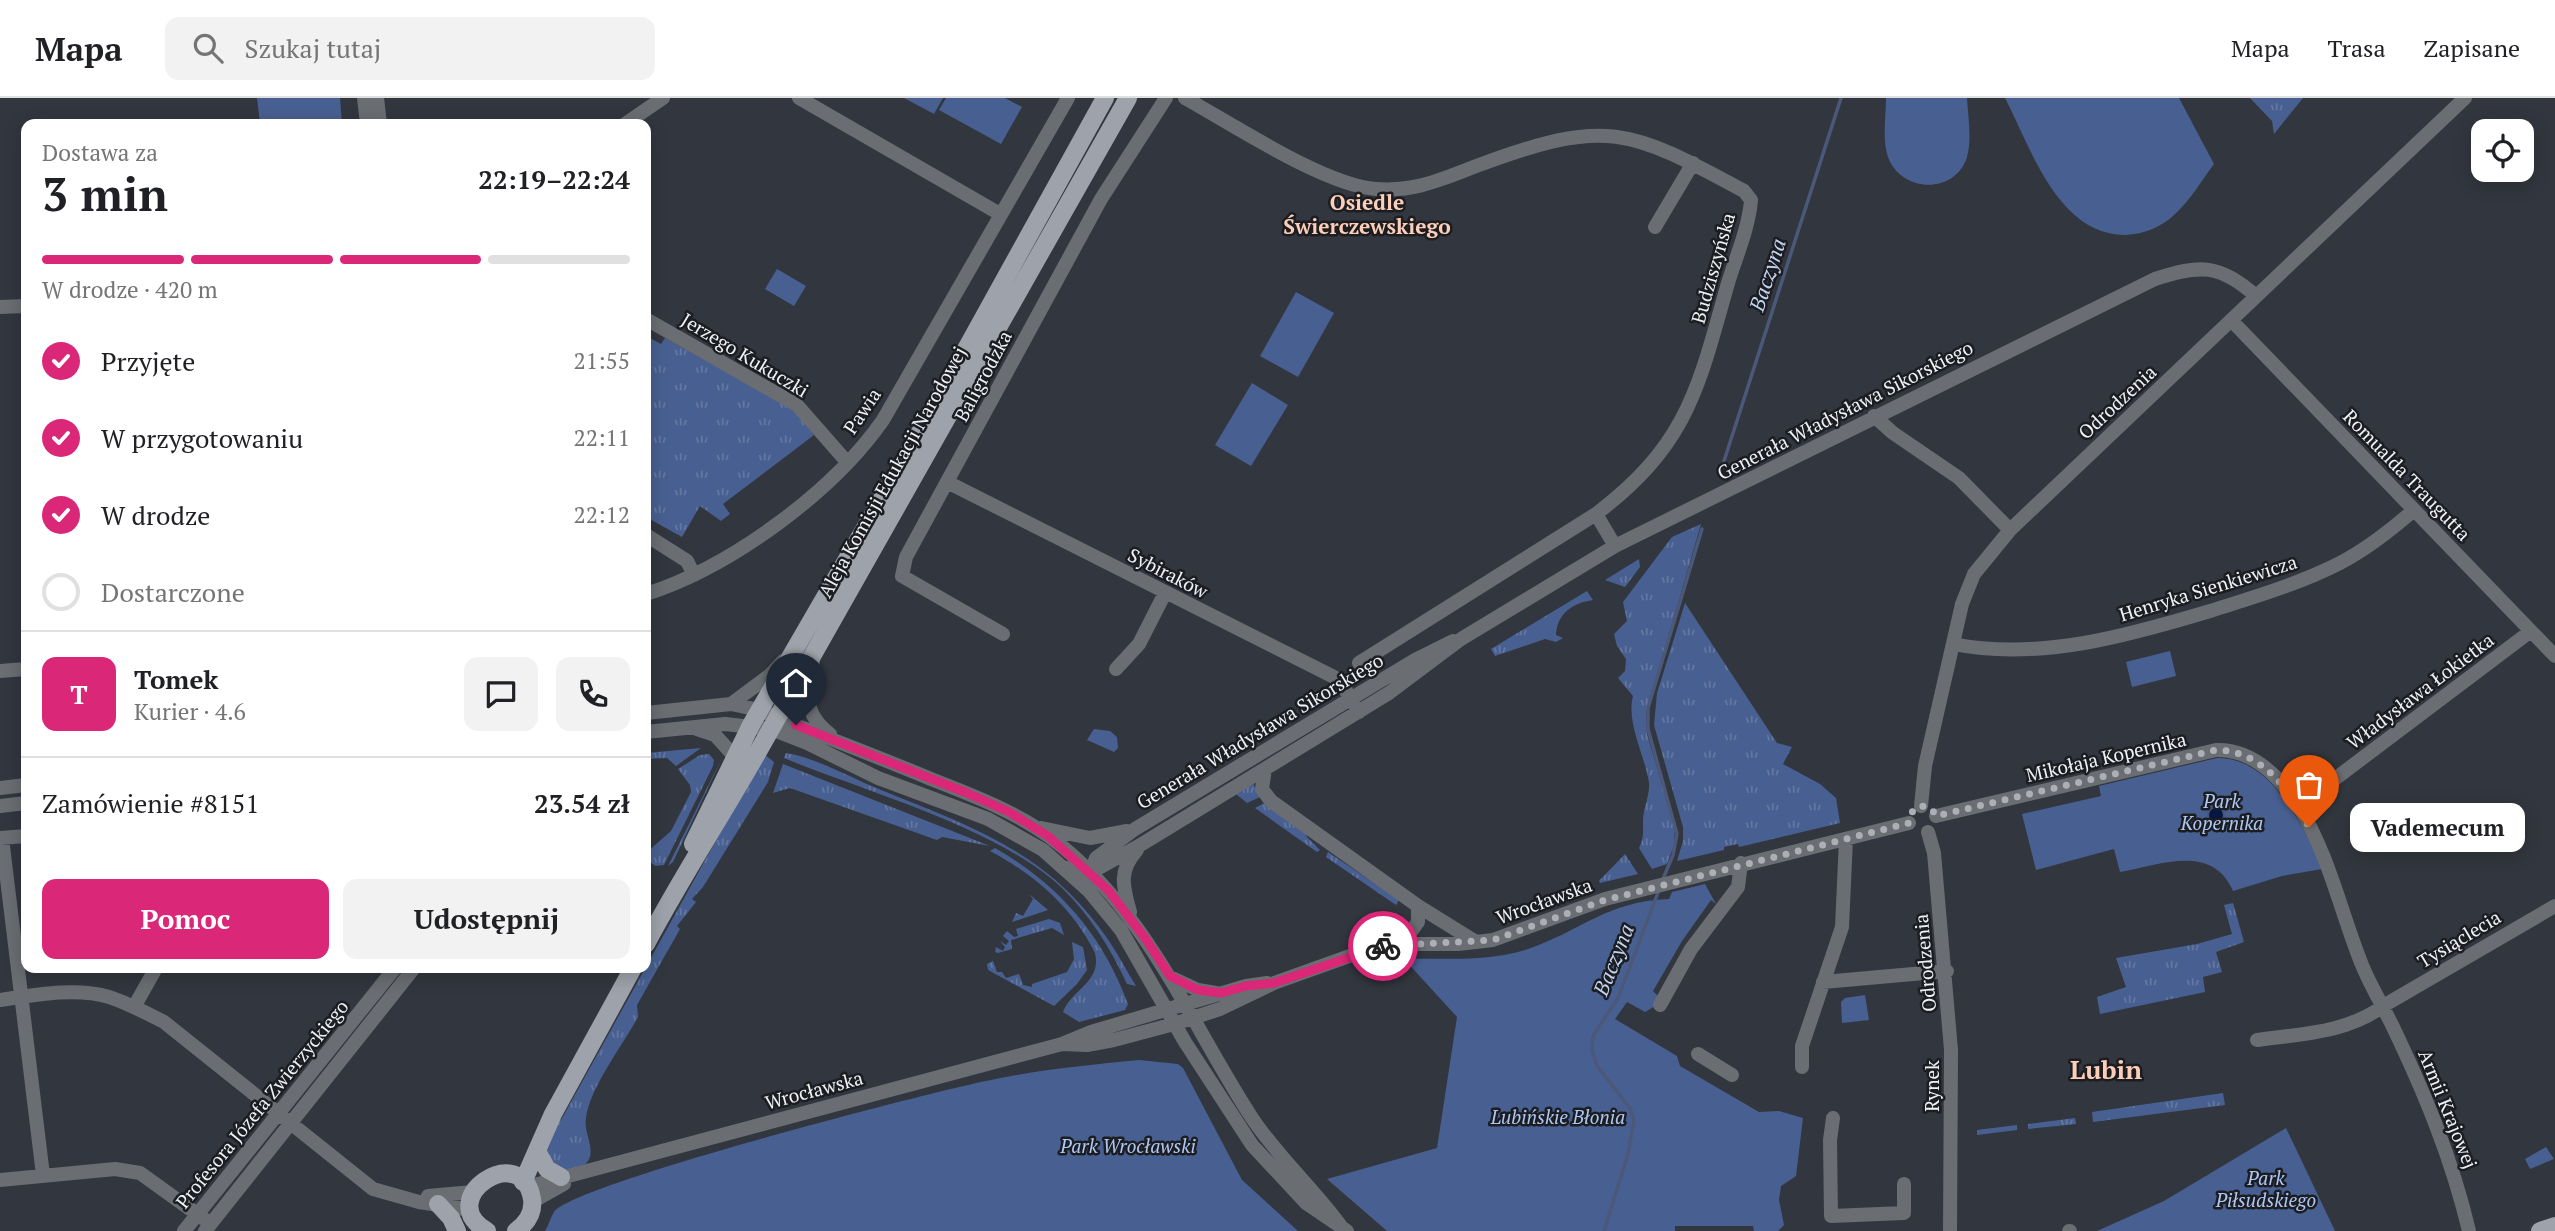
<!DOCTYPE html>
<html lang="pl">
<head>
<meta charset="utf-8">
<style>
  :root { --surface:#fff; --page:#f2f2f2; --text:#202124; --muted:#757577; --line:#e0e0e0; --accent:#db2777 }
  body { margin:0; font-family:"PT Serif",serif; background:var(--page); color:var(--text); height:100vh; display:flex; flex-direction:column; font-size:26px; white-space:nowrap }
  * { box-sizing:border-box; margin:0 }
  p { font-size:23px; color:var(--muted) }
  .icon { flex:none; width:38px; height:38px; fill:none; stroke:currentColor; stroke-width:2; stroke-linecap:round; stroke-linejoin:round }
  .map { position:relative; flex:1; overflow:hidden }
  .panel { position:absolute; left:21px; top:21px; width:630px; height:854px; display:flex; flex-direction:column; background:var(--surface); border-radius:14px; box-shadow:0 4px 18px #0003 }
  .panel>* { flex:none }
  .tools { position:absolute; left:2471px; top:21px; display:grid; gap:14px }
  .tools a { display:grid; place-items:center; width:63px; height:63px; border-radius:14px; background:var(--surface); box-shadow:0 4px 18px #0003; font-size:35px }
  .pin { position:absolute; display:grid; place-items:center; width:60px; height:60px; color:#fff; margin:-72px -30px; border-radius:50% 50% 50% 0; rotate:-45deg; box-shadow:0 0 7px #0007 }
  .pin .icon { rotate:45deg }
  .courier { position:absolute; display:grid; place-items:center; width:70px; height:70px; margin:-35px; border:5px solid #db2777; border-radius:50%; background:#fff; color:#222; box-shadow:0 2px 9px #0007 }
  .bubble { position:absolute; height:49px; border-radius:14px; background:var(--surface); box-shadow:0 4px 18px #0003; font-size:23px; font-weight:800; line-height:49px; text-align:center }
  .overview em { font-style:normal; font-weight:800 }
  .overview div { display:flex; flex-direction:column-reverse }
  .overview { display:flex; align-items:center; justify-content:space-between; height:119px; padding:0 21px }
  h1 { font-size:46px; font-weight:800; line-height:52px }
  .bar { display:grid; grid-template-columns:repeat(4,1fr); gap:10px 7px; align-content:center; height:84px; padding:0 21px }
  .bar i { height:9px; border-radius:5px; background:var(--line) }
  .bar .current { background:var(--accent) }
  .bar p { grid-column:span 4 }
  .line { display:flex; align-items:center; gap:18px; padding:0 21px; border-top:2px solid var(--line) }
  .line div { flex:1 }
  .round { display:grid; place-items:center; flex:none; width:74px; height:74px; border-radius:14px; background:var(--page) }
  ol { padding:0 21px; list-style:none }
  li { display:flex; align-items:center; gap:21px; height:77px }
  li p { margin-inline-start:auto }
  li .icon { padding:7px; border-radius:50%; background:var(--accent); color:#fff; stroke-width:4 }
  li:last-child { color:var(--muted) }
  li i { width:38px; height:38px; border:4px solid var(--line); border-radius:50% }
  .button { display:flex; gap:14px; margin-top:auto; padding:14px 21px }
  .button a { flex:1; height:80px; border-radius:14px; background:var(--accent); color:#fff; font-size:28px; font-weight:800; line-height:80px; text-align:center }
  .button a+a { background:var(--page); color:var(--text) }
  header { display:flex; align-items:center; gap:42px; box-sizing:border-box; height:98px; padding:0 35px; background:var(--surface); border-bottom:2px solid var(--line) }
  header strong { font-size:33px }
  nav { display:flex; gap:38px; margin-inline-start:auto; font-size:24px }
  .search { width:490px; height:63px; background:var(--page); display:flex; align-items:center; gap:18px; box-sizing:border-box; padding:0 24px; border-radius:14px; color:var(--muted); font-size:26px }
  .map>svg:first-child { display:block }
  .grass { fill:url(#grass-tufts) }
  .park { fill:#486091 }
  .water { fill:url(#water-ripples); stroke:#4b5879; stroke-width:2 }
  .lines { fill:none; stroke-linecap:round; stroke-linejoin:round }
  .stream { stroke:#4b5879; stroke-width:3.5 }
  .minor { stroke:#6a6d71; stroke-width:14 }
  .major { stroke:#9ea2aa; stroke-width:18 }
  .done { stroke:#acb0b6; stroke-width:7; stroke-dasharray:0 12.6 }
  .route { stroke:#db2777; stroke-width:9 }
  .labels { text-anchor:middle; stroke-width:5; stroke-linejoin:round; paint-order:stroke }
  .street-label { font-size:19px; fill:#eef1f6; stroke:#1b1d21 }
  .park-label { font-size:19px; font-style:italic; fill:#afc7f6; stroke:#1b1d21 }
  .neighbourhood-label { font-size:21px; font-weight:bold; fill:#fdceba; stroke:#1b1d21 }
  .water-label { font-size:21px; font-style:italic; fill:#c2d2f1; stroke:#1b1d21 }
  .district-label { font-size:26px; font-weight:bold; fill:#fdceba; stroke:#1b1d21 }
</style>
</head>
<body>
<header>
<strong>Mapa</strong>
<div class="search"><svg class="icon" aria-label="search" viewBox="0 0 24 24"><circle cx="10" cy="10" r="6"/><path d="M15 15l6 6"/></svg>Szukaj tutaj</div>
<nav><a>Mapa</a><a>Trasa</a><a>Zapisane</a></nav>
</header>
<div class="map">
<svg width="2555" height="1133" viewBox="0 0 2555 1133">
  <defs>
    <pattern id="grass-tufts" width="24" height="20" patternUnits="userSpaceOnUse" patternTransform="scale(1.75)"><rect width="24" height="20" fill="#486091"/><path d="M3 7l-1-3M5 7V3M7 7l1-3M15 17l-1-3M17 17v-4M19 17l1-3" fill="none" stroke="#6377a1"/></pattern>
    <pattern id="water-ripples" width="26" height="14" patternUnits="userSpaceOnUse" patternTransform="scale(1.75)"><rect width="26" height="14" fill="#051644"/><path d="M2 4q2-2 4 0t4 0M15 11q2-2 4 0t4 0" fill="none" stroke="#2a3860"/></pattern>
  </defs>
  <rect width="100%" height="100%" fill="#32363e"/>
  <!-- grass -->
  <path class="grass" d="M2250,0H2303L2274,36L2272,23Z
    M646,238L661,246L665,240L794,312L814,337L723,406L730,416L721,423L700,408L682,439L646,419Z
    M1701,426L1646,615L1647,636L1675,731L1674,747L1667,766L1652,771L1639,750C1644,740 1643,734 1643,723C1643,710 1650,698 1649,685C1645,657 1626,625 1633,598L1618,580L1625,573L1626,561L1617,548L1614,536L1627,523L1623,504L1672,439Z
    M1639,461L1640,469L1625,489L1605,482Z
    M1587,493L1593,502C1572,505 1557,516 1556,537L1563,540L1556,544L1545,541L1495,558L1491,551Z
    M1685,505L1777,645L1792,649L1783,666L1820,686L1836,700L1840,725L1739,749L1738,746L1724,749V752L1677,763L1683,743V729L1654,627L1657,595Z
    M701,650L676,668L667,660L646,661V655Z
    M786,655C817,660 851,680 881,692C967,727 1041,751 1099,829C1113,847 1124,868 1136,888L1127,886C1111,851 1090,817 1062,790C999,730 866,694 784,660Z
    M709,656L714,662L713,668L664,767L655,768L648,762L647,754L671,733L691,694L690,687L678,671L700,657Z
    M764,656L774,664L768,684L703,789L692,801L696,804L677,828L680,831L637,907L638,919C623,947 590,989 586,1020C583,1034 596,1051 588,1063C582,1072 568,1073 558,1071L545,1053L549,1036L561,1022Z
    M723,658L673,764L668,768Z
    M783,666L990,748L942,739L937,742L790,690L773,695Z
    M1253,685L1260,699L1247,705L1236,696Z
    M1266,704L1305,732L1307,739L1320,752L1317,754L1255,710Z
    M995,750C1059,787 1102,836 1128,906L1125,912L1079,924L1063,914C1072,891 1102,884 1095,855C1073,810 1034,776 990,753Z
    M1328,754L1399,802L1396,807L1326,759Z
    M1625,756L1638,776L1600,785L1599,783Z
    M1029,796L1048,812L1012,824L1016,815L1023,818L1033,801Z
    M2233,805L2244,844L2216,854L2222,874L2203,879L2205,894L2100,916L2097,899L2126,889L2116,860L2197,846L2232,836L2224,807Z
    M1049,821L1060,825L1064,837L1052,830L1011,842L1012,851L998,855L995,854L996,849L1003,853L1005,849L1000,843L1006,847L1009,843L1003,838L1007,833L1014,839L1018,838L1016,831Z
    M1072,844L1083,849L1087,872L1077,886L1054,908L988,872L987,866L993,863L997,874H1002L1006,880L1019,876L1023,887L1032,889V886L1067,874L1074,861Z
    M2223,995L2225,1007L2093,1024L2092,1014Z
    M2075,1020L2076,1026L2028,1031V1026Z
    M2017,1027V1032L1977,1037V1032Z"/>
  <!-- park -->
  <path class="park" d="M257,0H340L342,26H260Z
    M904,0H943L934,16Z
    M946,0H1005L1022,9L1001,46L939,12Z
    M1886,0H1967C1968,18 1972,42 1967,59C1955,97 1901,95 1888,59C1882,42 1886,18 1886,0Z
    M2005,0H2179L2214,66C2201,83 2190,103 2174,117C2162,129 2143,136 2126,137C2058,138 2031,50 2005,0Z
    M777,171L806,188L794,208L765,191Z
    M1296,194L1334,215L1298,279L1260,258Z
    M1252,285L1288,307L1251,368L1215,347Z
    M2170,553L2176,578L2132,589L2126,564Z
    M1094,631L1110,633L1117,639L1118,650L1114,654L1087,642Z
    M2217,660C2271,659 2304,728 2322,771L2282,778L2233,793C2212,745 2161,767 2120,774L2114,751L2036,772L2022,716L2101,698L2099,688Z
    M1705,786L1716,806L1711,802L1682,843L1653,893L1659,899L1655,908L1645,914L1627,904L1615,921L1677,958L1680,968L1759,1014L1779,1013L1803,1020L1796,1078L1781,1088L1779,1102L1784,1127L1778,1133H1754L1753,1128H1675V1133H1387L1327,1081L1437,1050L1457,919L1404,861C1445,860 1489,864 1528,851C1581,833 1607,803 1669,801L1672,794Z
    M1865,897L1869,922L1842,925L1841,904L1845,900Z
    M1139,962L1178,966L1183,970L1242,1082L1298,1133H545C549,1127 550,1120 554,1114C574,1086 931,994 986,983C1037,972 1087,967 1139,962Z
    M2286,1030L2335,1133H2097L2164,1103Z
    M2546,1049L2554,1061L2530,1071L2525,1061Z"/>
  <!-- water -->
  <path class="water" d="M2208 717a8 8 0 1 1 16 0a8 8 0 1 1-16 0Z"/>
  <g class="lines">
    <!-- stream -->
    <path class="stream" d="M1724,363L1841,0
      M1663,781L1673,757L1677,736L1648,631V610L1702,431
      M1604,1133L1628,1056L1634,1023L1630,1010L1597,968L1592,952L1593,938L1618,900L1659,792"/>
    <!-- minor -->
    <path class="minor" d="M364,0L367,26
      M377,0L380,26
      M799,0L1000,116
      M1185,0C1234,27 1324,87 1376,91C1416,94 1442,81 1479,67C1606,20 1628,30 1744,93L1751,102C1749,129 1736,159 1728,185C1698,291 1688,346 1596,416L1359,565
      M625,26L663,0
      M1655,129L1693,65
      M0,209L26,208
      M646,221L797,307L847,364
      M2231,222L2555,558
      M1874,318L1893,335L1959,380L2010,432
      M947,384L1334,579L1340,583L1359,614
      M1596,416L1615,448
      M646,437L687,463L694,477
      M646,496C730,469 832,395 883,322L1068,0
      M1003,536L902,478L906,459L1101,101L1166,0
      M1953,546C2039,563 2127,538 2210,513C2254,499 2299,486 2340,465C2367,451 2391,432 2414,412
      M813,564C805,593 803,616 830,636
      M1116,571L1139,546L1165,495
      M0,573L26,571
      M731,606L770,577L783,563
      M646,615L731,606L759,612C816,636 874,657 931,681C972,697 1014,713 1050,739C1146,810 1189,923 1252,1020C1278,1059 1312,1089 1340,1127
      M697,631L715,637L735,659
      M646,634L725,626L771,631L807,645L878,680L988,721L1043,752L1089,793L1121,832L1185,944L1252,1047L1306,1105L1347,1133
      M1265,671L1262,691L1271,703L1418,808L1476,844
      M0,690L26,687
      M0,708L26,705
      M1921,708L1925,668L1962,506L1974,476L2010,432L2465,0
      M2299,708L2531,533
      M1936,718L2216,652C2253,651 2280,679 2299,709C2329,757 2341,815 2362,867C2371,889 2383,908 2393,929C2425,996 2452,1061 2469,1133
      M1041,730L1090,740L1127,733
      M1928,734L1934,755L1951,952L1950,1133
      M0,740L26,738
      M2,740L43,1077
      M1065,770H1099L1142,746L1389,595L1461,541L1615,448L2155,181C2200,166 2220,166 2256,198
      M1089,779L1096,760L1135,731L1415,562L1453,543
      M1130,814C1123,789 1118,773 1137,752
      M1402,846L1418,824V808
      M1170,879L1198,892L1216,895
      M1823,884L1947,873
      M0,902C34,897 76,889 109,899C128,905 146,915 164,924L373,1091L419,1104L471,1112
      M1660,907L1691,851L1738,789L1741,765
      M134,909L156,870
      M2257,942C2300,936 2347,935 2383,908L2555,808
      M1062,946L1087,947L1114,942L1174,926L1220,911L1274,885L1369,851L1396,846H1458L1493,842L1605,801L1909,725
      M1698,956L1732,977
      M1802,969V948L1842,829L1846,741
      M1833,1020L1830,1042L1831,1118L1904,1115V1086
      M0,1082L115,1071L140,1075L204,1121
      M527,1089L1062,946L1091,934L1246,888L1267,885
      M428,1098L473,1094
      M532,1104L564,1086
      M184,1133L395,870
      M205,1133L414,870
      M2069,1133H2070"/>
    <!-- major -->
    <path class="major" d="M693,746L751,627L908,356L1105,0
      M646,846C680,782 719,722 755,659L1128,0
      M537,1053L547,1071L561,1079
      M523,1084L553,1016L633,870
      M438,1106L451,1120L457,1133
      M487,1133C432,1101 522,1041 532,1101C534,1115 527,1125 516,1133
      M2540,1133L2555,1128"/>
  </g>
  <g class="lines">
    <!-- done -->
    <path class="done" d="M1383,848L1493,842L1605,802L1909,725L1913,712C1923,705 1931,708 1936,718L2216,652C2261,652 2290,692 2309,729"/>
    <!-- route -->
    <path class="route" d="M796,627L967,695L1009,714L1048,738L1108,792L1145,840L1170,878L1198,892L1221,895L1246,888L1274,885L1383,848"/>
  </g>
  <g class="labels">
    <!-- street labels -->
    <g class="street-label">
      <text transform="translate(1713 170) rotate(-74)" y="7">Budziszyńska</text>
      <text transform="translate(745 257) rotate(31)" y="7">Jerzego Kukuczki</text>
      <text transform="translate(983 278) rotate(-62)" y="7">Baligrodzka</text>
      <text transform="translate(2117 304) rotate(-43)" y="7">Odrodzenia</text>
      <text transform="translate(1845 312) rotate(-27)" y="7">Generała Władysława Sikorskiego</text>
      <text transform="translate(862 313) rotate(-56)" y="7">Pawia</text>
      <text transform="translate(892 374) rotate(-61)" y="7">Aleja Komisji Edukacji Narodowej</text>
      <text transform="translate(2407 377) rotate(46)" y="7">Romualda Traugutta</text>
      <text transform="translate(1168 475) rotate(27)" y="7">Sybiraków</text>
      <text transform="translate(2208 490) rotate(-17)" y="7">Henryka Sienkiewicza</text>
      <text transform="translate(2420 593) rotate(-37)" y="7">Władysława Łokietka</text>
      <text transform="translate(1260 633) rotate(-31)" y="7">Generała Władysława Sikorskiego</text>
      <text transform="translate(2106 659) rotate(-13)" y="7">Mikołaja Kopernika</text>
      <text transform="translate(1544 803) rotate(-20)" y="7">Wrocławska</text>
      <text transform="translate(2459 841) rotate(-31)" y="7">Tysiąclecia</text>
      <text transform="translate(1925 865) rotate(-95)" y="7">Odrodzenia</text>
      <text transform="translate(1932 988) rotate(-90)" y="7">Rynek</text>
      <text transform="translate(814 992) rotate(-15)" y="7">Wrocławska</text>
      <text transform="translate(262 1006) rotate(-51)" y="7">Profesora Józefa Zwierzyckiego</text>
      <text transform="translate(2448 1011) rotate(68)" y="7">Armii Krajowej</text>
    </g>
    <!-- park labels -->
    <g class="park-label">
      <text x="2222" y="710">Park<tspan x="2222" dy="22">Kopernika</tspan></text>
      <text x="1558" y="1026">Lubińskie Błonia</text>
      <text x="1128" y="1055">Park Wrocławski</text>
      <text x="2266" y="1087">Park<tspan x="2266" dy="22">Piłsudskiego</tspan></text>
    </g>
    <!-- neighbourhood labels -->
    <g class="neighbourhood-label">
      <text x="1367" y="112">Osiedle<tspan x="1367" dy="24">Świerczewskiego</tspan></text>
    </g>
    <!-- water labels -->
    <g class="water-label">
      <text transform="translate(1768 177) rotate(-72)" y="7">Baczyna</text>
      <text transform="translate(1614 862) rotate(-68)" y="7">Baczyna</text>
    </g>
    <!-- district labels -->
    <g class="district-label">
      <text x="2106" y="981">Lubin</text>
    </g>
  </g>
</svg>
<div class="tools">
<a><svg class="icon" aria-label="locate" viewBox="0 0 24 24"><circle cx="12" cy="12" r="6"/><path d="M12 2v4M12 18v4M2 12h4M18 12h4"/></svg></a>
</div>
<div class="pin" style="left:2309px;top:729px;background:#ea580c"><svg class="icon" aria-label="bag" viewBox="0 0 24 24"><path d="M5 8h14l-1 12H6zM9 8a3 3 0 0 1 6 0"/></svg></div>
<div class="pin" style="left:796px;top:627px;background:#1f2937"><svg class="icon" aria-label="home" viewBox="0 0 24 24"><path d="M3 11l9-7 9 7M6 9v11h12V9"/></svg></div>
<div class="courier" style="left:1383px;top:848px"><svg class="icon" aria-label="bike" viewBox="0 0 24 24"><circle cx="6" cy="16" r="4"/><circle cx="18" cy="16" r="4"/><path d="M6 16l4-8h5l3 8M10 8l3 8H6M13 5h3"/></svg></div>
<div class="bubble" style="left:2350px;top:705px;width:175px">Vademecum</div>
<section class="panel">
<div class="overview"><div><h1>3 min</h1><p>Dostawa za</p></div><em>22:19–22:24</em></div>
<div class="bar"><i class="current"></i><i class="current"></i><i class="current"></i><i></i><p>W drodze · 420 m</p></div>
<ol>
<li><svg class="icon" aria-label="check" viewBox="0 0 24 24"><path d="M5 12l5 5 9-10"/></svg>Przyjęte<p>21:55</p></li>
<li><svg class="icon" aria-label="check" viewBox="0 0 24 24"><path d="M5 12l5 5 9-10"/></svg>W przygotowaniu<p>22:11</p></li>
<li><svg class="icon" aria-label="check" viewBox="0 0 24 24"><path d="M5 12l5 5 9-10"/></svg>W drodze<p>22:12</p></li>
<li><i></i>Dostarczone</li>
</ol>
<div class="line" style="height:126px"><b class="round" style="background:var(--accent);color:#fff">T</b><div><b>Tomek</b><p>Kurier · 4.6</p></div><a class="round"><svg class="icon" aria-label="chat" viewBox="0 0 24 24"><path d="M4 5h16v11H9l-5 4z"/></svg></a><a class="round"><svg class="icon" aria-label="phone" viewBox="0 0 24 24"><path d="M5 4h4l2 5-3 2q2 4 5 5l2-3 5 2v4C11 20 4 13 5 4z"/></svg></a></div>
<div class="line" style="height:91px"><div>Zamówienie #8151</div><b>23.54 zł</b></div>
<div class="button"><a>Pomoc</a><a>Udostępnij</a></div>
</section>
</div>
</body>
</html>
